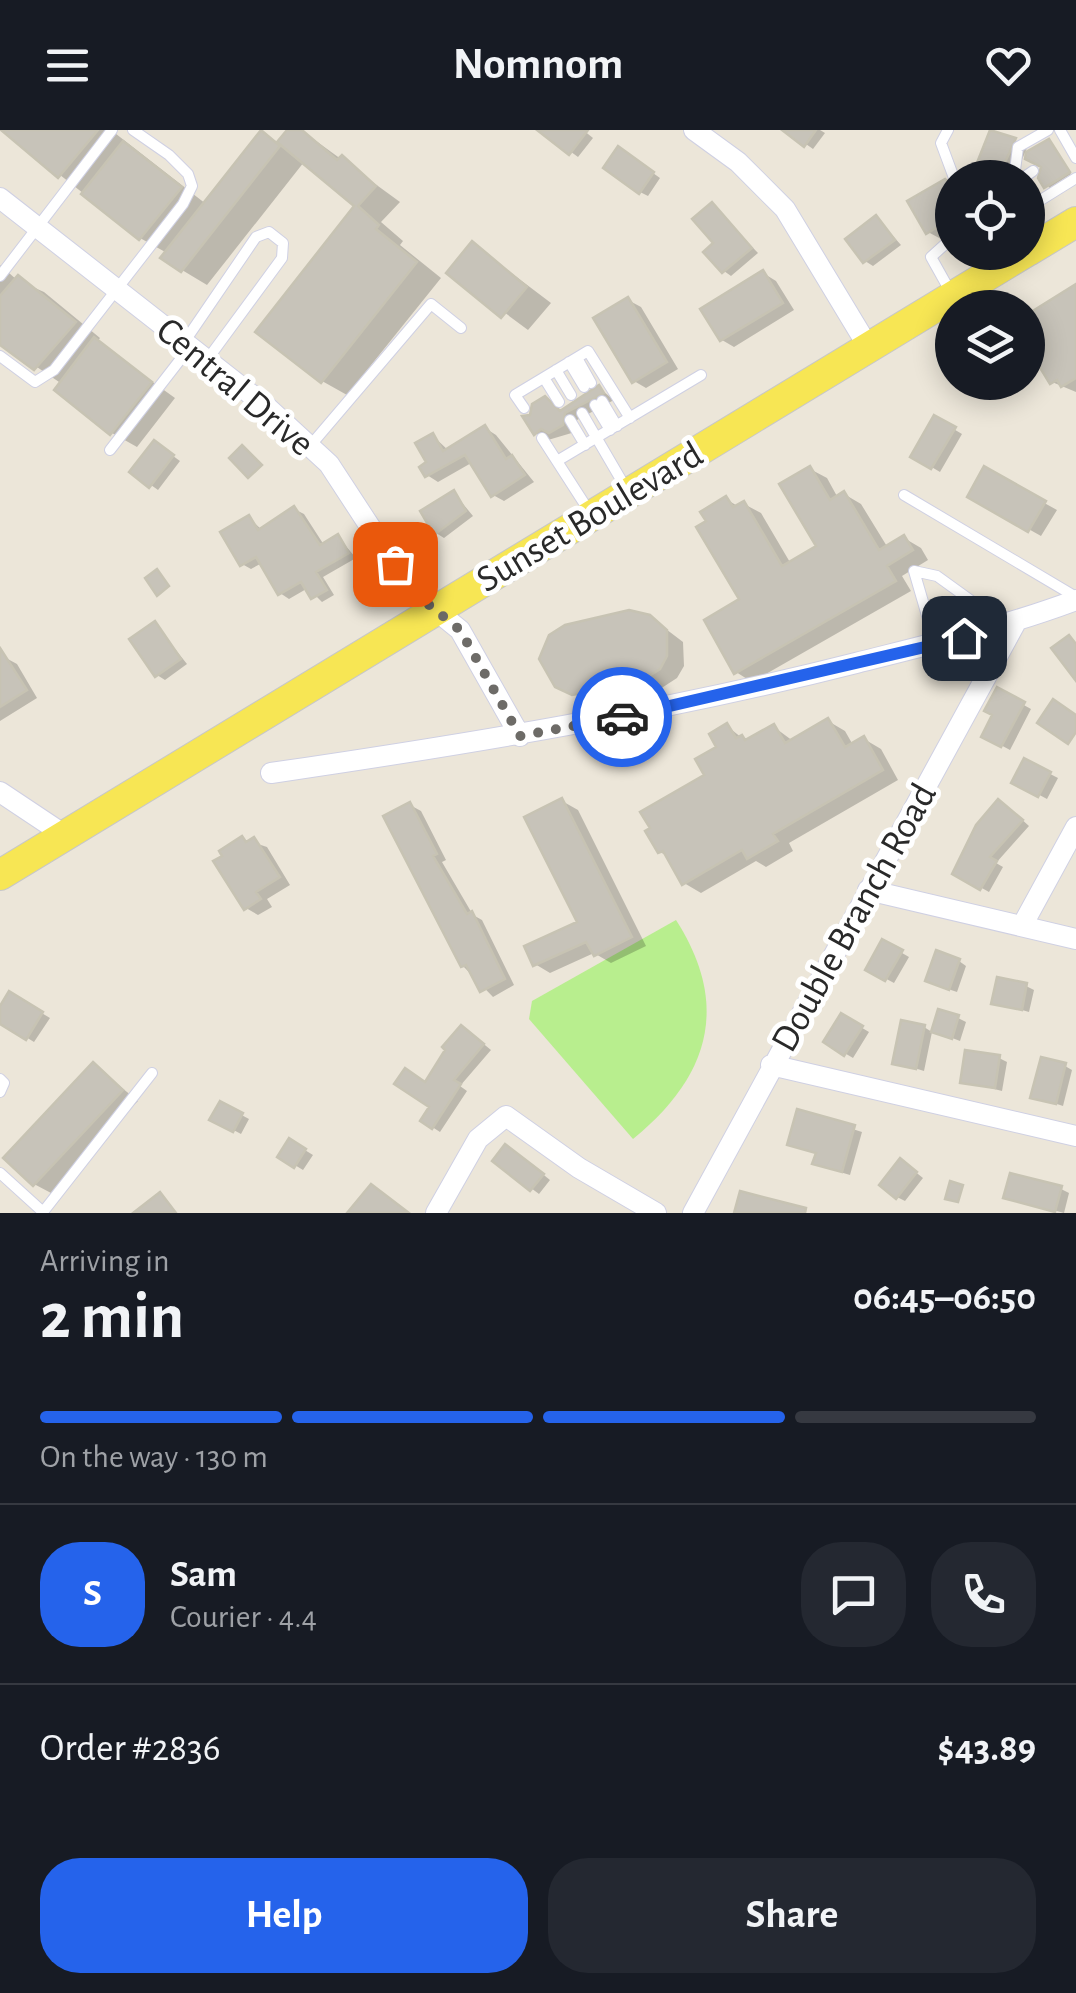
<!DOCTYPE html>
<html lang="en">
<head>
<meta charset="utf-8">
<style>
  :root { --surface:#171b24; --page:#242831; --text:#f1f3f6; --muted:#9ea1a6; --line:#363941; --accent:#2563eb }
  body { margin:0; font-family:"Alegreya Sans",sans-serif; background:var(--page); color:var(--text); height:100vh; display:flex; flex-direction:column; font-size:38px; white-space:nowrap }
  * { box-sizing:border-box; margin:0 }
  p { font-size:32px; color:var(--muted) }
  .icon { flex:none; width:55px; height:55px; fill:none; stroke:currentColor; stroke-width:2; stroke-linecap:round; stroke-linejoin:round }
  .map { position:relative; height:1083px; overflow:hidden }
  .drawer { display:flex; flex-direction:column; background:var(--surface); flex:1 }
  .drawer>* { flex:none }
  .controls { position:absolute; left:935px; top:30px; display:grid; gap:20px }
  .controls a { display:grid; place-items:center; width:110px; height:110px; border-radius:50%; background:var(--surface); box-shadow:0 5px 25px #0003; font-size:50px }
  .pin { position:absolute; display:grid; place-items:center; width:85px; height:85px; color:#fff; margin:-42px; border-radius:20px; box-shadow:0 5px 15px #0006 }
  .courier { position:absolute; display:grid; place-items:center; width:100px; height:100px; margin:-50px; border:8px solid #2563eb; border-radius:50%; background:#fff; color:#222; box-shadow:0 2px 12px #0007 }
  .headline em { font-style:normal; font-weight:700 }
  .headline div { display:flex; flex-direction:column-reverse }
  .headline { display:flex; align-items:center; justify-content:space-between; height:170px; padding:0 40px }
  h1 { font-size:65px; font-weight:700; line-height:75px }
  .bar { display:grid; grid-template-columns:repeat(4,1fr); gap:15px 10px; align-content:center; height:120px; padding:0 40px }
  .bar i { height:12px; border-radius:8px; background:var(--line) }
  .bar .on { background:var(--accent) }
  .bar p { grid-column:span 4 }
  .line { display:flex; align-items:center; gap:25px; padding:0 40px; border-top:2px solid var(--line) }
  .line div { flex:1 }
  .round { display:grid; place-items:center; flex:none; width:105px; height:105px; border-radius:40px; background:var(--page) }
  .action { display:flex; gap:20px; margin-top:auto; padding:20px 40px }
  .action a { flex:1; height:115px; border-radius:40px; background:var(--accent); color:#fff; font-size:40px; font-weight:700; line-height:115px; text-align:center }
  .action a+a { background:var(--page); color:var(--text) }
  header { display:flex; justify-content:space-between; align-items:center; height:130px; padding:0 40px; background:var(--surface); font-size:45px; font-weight:700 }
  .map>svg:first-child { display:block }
  .pitch { fill:#b8ee8e }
  .shadow { fill:#0003 }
  .building { fill:#c7c3b9; stroke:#c7c3b3; stroke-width:2.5 }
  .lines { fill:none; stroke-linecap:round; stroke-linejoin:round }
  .service-casing { stroke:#cfd0e3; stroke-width:12 }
  .minor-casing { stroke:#cfd0e3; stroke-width:22 }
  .primary-casing { stroke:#c7c7c7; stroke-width:32 }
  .service { stroke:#fff; stroke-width:10 }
  .minor { stroke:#fff; stroke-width:20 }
  .primary { stroke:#f7e654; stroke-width:30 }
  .done { stroke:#6d6b67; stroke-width:10; stroke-dasharray:0 18 }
  .route { stroke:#2563eb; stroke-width:12 }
  .labels { text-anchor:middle; stroke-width:10; stroke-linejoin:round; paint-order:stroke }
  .street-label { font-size:38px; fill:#292929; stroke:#fff }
</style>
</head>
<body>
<header><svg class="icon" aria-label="menu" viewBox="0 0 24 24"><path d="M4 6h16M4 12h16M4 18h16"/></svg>Nomnom<svg class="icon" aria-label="heart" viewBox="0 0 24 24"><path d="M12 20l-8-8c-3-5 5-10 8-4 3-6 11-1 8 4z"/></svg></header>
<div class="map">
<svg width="1076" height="1083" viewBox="0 0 1076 1083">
  <rect width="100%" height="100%" fill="#ece6d9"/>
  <!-- pitch -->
  <path class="pitch" d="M676,790C731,876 709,947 633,1009L529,889L532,871Z"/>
  <!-- shadow -->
  <path class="shadow" d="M3,0H111L206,74L262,3L279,13L290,0H301L400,72L381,92L403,111L400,115L441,148L347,265L322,251L358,76L304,32L207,155L182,140L167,123L140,108Z
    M541,0H583L593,8L578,27Z
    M786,0H820L825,3L813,19Z
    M1015,11L1027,18L1014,48L974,47Z
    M1052,14L1071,44L1049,58L1043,37L1030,32L1029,24Z
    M626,24L660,48L648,66L640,62Z
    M945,52L952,56V102L941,109L928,102Z
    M712,75L758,123L731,146L724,141Z
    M877,88L901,115L873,136L865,131Z
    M473,114L551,173L528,200L450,142Z
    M0,135L17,150L44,162L100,208L97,212L175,268L137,317L112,303L62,254L0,212Z
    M763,143L776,151L794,180L734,217L722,210Z
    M1076,157V262L1052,252L1028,206V187Z
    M628,170L641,177L678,239L646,258L634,251Z
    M599,258L614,270L577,290L575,302L548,310L536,303L545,269L563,282Z
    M935,288L962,304L940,342L913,326Z
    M485,298L496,305L534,352L504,371L493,365L473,332L438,352L427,345L433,306L449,321Z
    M162,318L180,331L158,360L151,355Z
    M810,339L827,348L838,368L844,364L861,374L888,418L904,408L921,418L928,430L902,446L911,461L752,552L736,542L742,470L709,392L726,369L739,377L744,374L761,383L791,434L820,417Z
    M985,340L1057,380L1041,406L970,366Z
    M454,363L473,386L444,408L436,403Z
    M294,379L304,384L324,415L338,407L356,428L323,447L334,465L322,472L308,458L289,469L280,463L262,433L251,439L242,434L249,388L262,400Z
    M658,493L683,512L684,536L677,548L657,561L592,573L556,555Z
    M155,494L187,534L165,550L157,545Z
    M4,527L17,534L37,568L0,591V530Z
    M998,561L1031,579L1010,620L984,606L995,584Z
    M828,591L845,601L853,615L864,609L881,619L898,650L789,713L793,721L766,737L756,731L701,763L684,753L669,727L660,722L707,646L727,596L747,612L774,597L793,611Z
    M1025,631L1058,648L1047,669L1015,652Z
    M562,671L578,680L646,816L611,833L594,823L550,843L535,834L580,794Z
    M410,675L421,681L446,730L442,732L473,785L482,790L514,855L493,867L463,836Z
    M1007,676L1029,696L996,733L1003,737L989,762L955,743Z
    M242,709L267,717L290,755L267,769L272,777L258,785L246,778Z
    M883,812L909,827L894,853L868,839Z
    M959,831L966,836L957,862L936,855Z
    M1026,856L1034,860L1029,882L994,872Z
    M10,864L50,888L34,912L0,891V881Z
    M842,886L869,902L853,928L826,912Z
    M958,888L966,892L960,911L934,901Z
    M924,897L932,902L924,941L895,932Z
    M469,902L491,920L460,956L467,961L440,1002L423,991Z
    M999,928L1007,932L1002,961L963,951Z
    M94,935L138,971L51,1063L34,1054Z
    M1065,936L1072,940L1063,976L1033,966Z
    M221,974L249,989L241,1004L213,989Z
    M799,982L862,1002L850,1045L823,1037L815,1033L818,1024L790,1014Z
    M290,1011L313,1025L303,1040L280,1026Z
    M514,1021L550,1050L539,1064L495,1031Z
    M908,1036L923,1048L905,1071L897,1067Z
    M1061,1059L1069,1063L1064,1083L1006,1067Z"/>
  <!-- building -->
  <path class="building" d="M1,0H98L58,48Z
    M261,0L280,16L181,142L160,128Z
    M287,0H302L337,30L342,25L376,56L358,76L379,95L376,99L417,132L321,253L255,202L354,76L277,12Z
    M537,0H588L569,25Z
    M782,0H816L804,17Z
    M990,0L1016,8L998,48H971Z
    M1049,9L1070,42L1044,58L1038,48L1041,37L1025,29L1026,22Z
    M123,11L182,57L139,110L81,64Z
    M618,16L654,42L639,64L603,38Z
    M945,49L952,56V88L926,104L907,71Z
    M712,72L752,118L722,143L703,122L713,113L692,89Z
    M876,85L895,110L863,133L845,109Z
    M472,111L527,157L501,188L446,143Z
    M763,140L783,173L720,211L700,179Z
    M18,145L76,192L34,240L0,215V166Z
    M1076,154V248L1061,257L1057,250L1050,254L1028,218V184Z
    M628,167L667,232L632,253L593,188Z
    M94,207L152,252L110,305L54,260Z
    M599,255L604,263L565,283L563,295L549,303L541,299L534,305L522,286L530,285L532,274L545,266L560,281Z
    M934,285L956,297L931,339L910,327Z
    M485,295L506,329L512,325L525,345L491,367L465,325L425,347L419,337L426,332L415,313L433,303L443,321Z
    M154,310L174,325L149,358L129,342Z
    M242,315L262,335L248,348L229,328Z
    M810,336L830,370L844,361L879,420L904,405L913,420L887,436L896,451L734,544L704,490L739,469L696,397L706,391L700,382L726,366L733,377L744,371L782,436L816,416L779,354Z
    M984,336L1046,371L1028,402L967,367Z
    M454,360L466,381L434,405L420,381Z
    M294,376L320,415L338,404L349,423L316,442L327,460L311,469L301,452L278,465L256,427L240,436L220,402L249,385L258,400Z
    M157,439L169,456L157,466L145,448Z
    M629,480L650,485L667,500V526L660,539L639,552L572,565L555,557L539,529L549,505L565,495Z
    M155,491L181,529L155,547L129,509Z
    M1069,505L1076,514V551L1051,518Z
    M0,518L27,560L0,577Z
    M997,557L1025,572L1001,617L981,607L992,585L984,581Z
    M1053,569L1076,585V602L1068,614L1037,593Z
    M828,588L845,617L864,606L883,640L773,704L778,711L747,729L742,720L682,755L663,721L658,723L645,701L650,698L640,682L704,645L695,629L716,617L709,604L727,593L736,608L742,605L745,610L774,594L785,613Z
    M1024,628L1051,642L1038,667L1011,653Z
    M562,668L632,807L594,826L586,812L533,836L524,816L577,792L524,687Z
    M998,669L1023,690L990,727L997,731L980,760L952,744L976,695Z
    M410,672L437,724L433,726L467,784L472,781L505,849L480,862L466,835L461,837L383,686Z
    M242,706L246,712L254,707L280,747L256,762L261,769L244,780L213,731L222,726L219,721Z
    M882,809L903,820L885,851L865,840Z
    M936,820L960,829L949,860L925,851Z
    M997,847L1027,853L1022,880L991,874Z
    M9,861L43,882L26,910L0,894V876Z
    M938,879L959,885L952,909L931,902Z
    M841,883L863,896L844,926L823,912Z
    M901,890L925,895L916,939L892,934Z
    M461,895L484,914L454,950L461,954L432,999L420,991L429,977L394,954L405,938L425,952L445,920L442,917Z
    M965,920L1000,925L995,958L960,953Z
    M1041,927L1066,933L1056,974L1030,968Z
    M93,932L123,960L33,1056L3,1028Z
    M220,971L243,983L233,1002L209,990Z
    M797,979L855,995L842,1042L812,1034L816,1023L787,1015Z
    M289,1008L306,1019L294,1038L277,1027Z
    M505,1014L544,1044L530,1061L492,1031Z
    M900,1028L917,1042L896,1069L879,1055Z
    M1010,1043L1062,1056L1055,1082L1003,1068Z
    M950,1051L963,1055L958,1072L945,1069Z
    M371,1054L409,1083H347Z
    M740,1061L806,1078L805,1083H734Z
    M160,1062L176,1083H133Z"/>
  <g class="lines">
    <!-- service casing -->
    <g class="service-casing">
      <path id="service" d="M948,0L941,13L954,48
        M1060,0L1076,28
        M1014,48L1018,17L1048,0
        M1023,48L1033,41
        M1028,78L1076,48
        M1028,78L1044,108
        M0,146L112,0
        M950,161L931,127L952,108
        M185,211L256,107L269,102L283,113L282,128L207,230
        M0,226L35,252L54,240L183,74L192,56L188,44L169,25L133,0
        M577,228L591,253
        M569,232L584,257
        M556,240L571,265
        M544,248L559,272
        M602,271L617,296
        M595,275L610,300
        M524,278L515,265L588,221L630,288
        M582,283L627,360
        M570,290L585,315
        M542,308L591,384
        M310,316L431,174L461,198
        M110,320L190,217
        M557,331L701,245
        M904,365L1076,467
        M935,513L914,441L937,446L1002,493
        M0,949L4,953L0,962
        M0,1043L43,1082L152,943"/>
    </g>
    <!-- minor casing -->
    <g class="minor-casing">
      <path id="minor" d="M694,0L738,32L785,79L869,218
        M0,68L267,277L329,334L412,461L460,500L520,606
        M271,643C469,614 663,582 856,533C931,514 1004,497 1076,470
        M0,662L66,706
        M868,760L1076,809
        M1022,796L1076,697
        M771,935L1076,1006
        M436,1083L478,1009L506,986L579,1038L656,1083
        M693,1083L1016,492"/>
    </g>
    <!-- primary casing -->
    <g class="primary-casing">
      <path id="primary" d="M1028,121L1076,92
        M0,745L1026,122"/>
    </g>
    <!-- service -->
    <use href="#service" class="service"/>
    <!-- minor -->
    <use href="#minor" class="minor"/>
    <!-- primary -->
    <use href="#primary" class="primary"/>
  </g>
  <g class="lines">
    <!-- done -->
    <path class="done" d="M395,434L412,461L460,500L520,606L622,587"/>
    <!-- route -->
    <path class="route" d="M622,587L964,508"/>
  </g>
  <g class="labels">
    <!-- street labels -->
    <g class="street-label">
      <text transform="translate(236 256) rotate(40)" y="13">Central Drive</text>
      <text transform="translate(589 386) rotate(-31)" y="13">Sunset Boulevard</text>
      <text transform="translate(853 787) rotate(-61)" y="13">Double Branch Road</text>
    </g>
  </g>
</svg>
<div class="controls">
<a><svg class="icon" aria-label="locate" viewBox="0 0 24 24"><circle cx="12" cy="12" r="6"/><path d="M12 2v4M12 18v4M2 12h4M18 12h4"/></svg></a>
<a><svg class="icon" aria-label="layers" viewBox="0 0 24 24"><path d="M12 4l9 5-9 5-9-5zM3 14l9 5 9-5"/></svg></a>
</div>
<div class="pin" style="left:395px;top:434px;background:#ea580c"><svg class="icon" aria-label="bag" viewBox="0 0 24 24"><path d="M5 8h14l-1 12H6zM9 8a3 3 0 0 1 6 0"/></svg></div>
<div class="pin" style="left:964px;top:508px;background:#1f2937"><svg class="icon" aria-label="home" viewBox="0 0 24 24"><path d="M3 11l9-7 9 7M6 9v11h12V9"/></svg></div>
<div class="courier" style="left:622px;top:587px"><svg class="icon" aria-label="car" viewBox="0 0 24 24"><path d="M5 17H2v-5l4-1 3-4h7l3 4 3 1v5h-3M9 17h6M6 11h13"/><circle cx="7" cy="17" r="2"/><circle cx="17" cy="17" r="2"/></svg></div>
</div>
<section class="drawer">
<div class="headline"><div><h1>2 min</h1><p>Arriving in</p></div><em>06:45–06:50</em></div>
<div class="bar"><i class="on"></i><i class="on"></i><i class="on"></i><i></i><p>On the way · 130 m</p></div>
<div class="line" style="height:180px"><b class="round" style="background:var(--accent);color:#fff">S</b><div><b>Sam</b><p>Courier · 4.4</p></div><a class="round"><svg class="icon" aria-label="chat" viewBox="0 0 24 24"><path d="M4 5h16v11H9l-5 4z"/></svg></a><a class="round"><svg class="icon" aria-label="phone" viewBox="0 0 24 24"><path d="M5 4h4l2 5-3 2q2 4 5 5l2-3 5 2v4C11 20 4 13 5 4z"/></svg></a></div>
<div class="line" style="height:130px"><div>Order #2836</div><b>$43.89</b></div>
<div class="action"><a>Help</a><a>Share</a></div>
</section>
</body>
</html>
